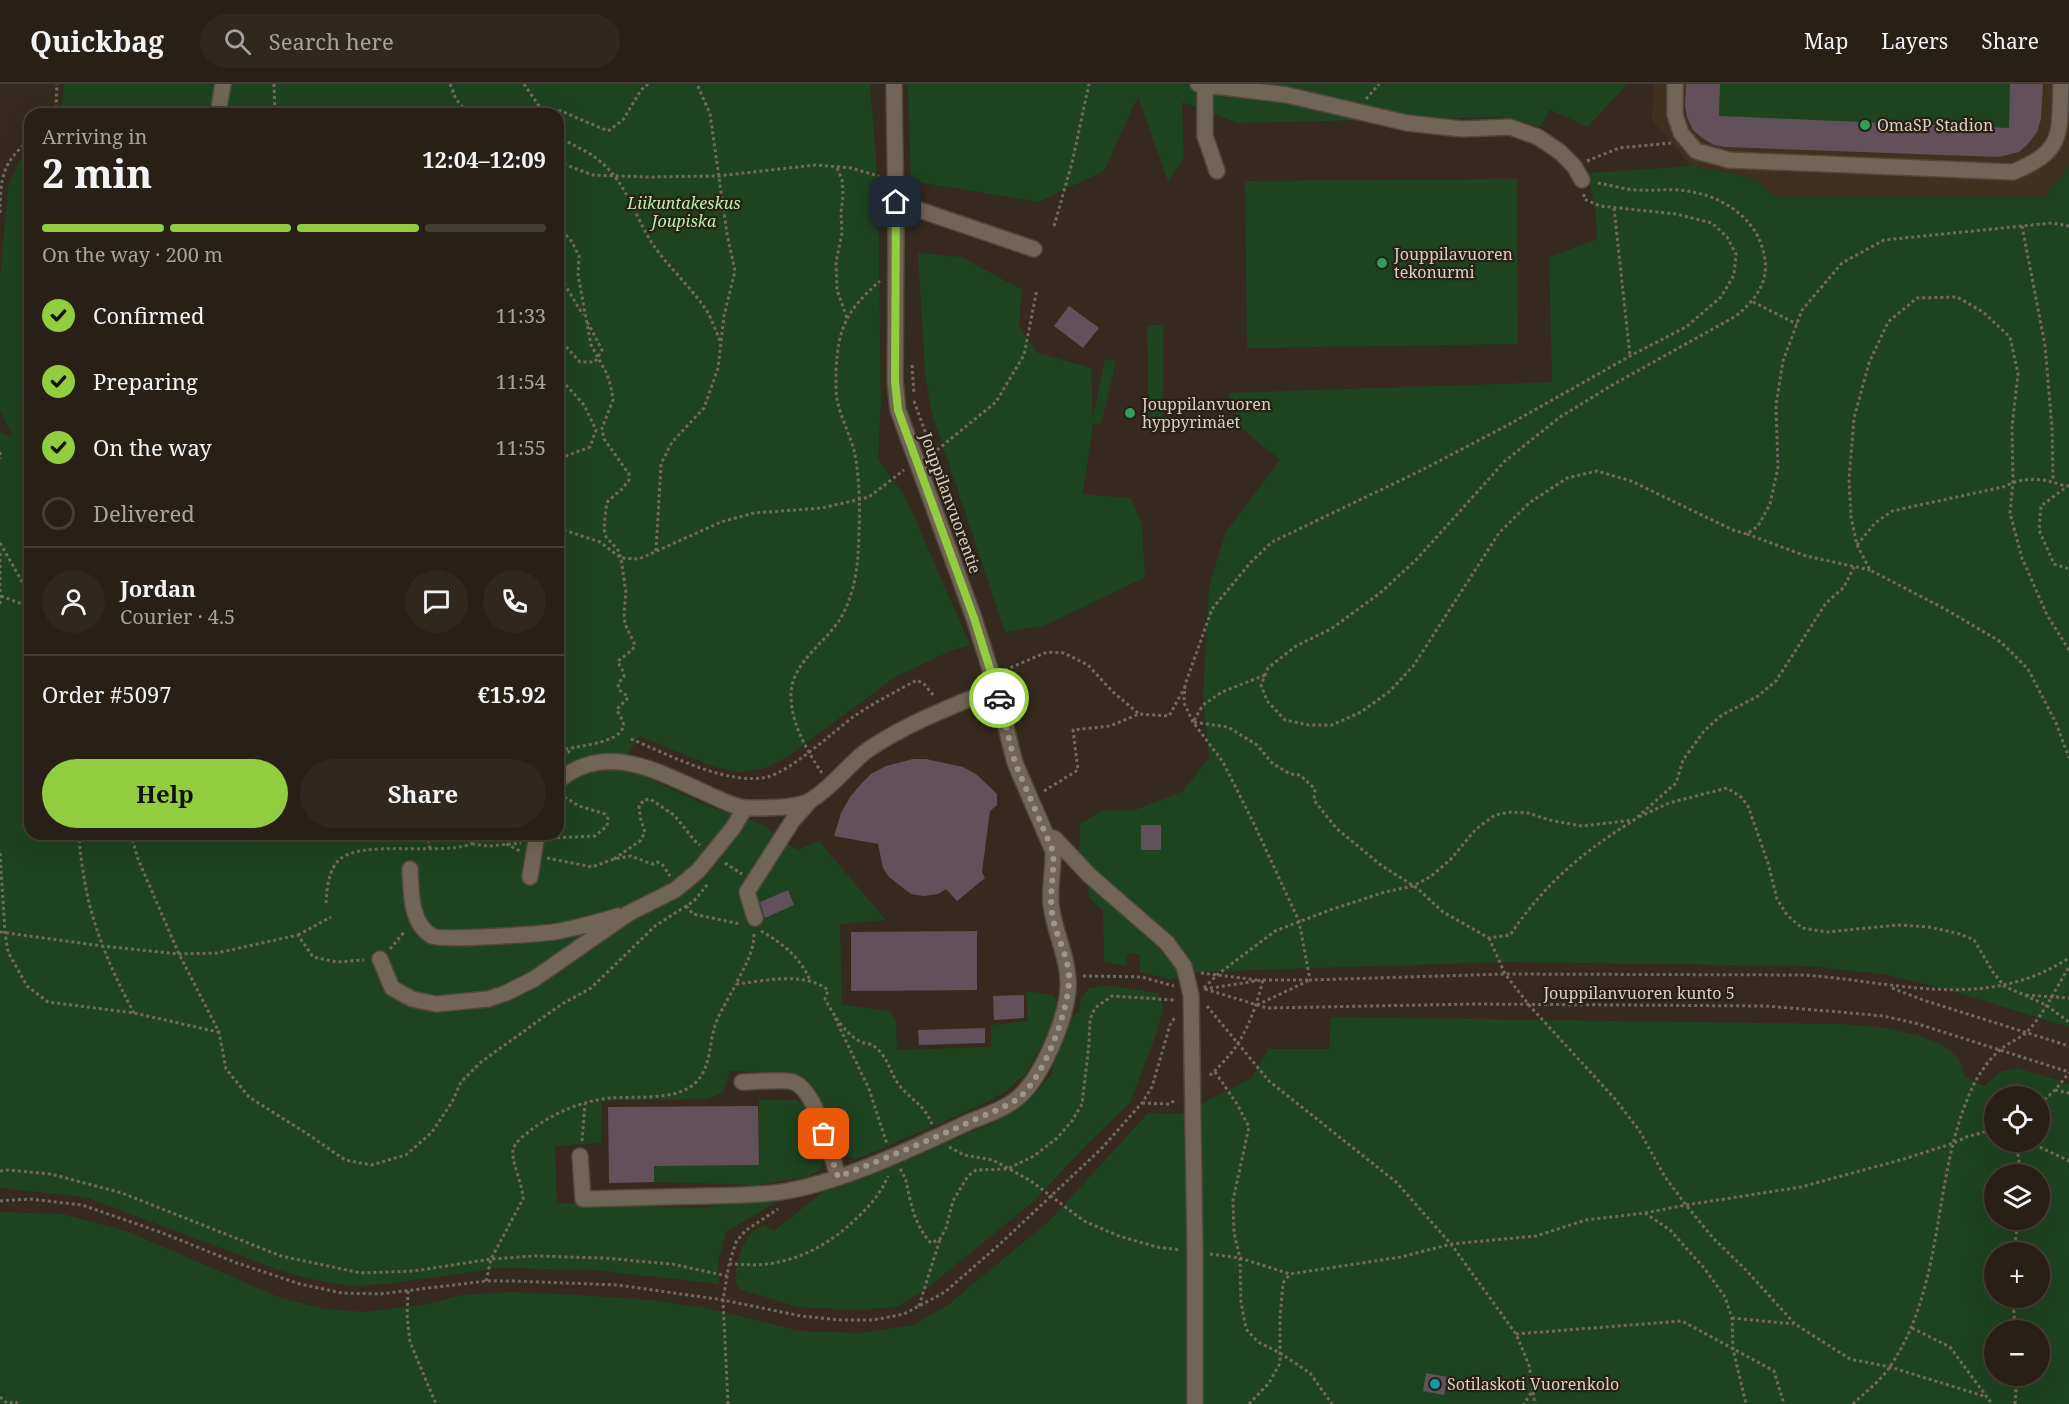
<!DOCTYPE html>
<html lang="en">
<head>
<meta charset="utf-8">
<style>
  :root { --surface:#282016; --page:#30281f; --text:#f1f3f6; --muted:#a5a3a1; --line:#443e35; --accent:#92cd3f }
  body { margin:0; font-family:"Noto Serif",serif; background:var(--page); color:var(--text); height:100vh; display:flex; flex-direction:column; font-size:22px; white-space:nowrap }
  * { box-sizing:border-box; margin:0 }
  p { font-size:20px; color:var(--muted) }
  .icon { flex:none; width:33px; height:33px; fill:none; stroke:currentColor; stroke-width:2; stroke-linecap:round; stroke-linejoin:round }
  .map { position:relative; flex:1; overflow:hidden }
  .details { position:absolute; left:24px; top:24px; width:540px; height:732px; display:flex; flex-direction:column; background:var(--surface); border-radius:18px; box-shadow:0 6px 24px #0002,0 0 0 2px var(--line) }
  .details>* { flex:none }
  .tools { position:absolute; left:1984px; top:1002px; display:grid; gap:12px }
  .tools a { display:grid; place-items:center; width:66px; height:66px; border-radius:50%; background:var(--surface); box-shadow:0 6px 24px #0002,0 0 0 2px var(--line); font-size:30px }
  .pin { position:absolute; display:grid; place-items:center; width:51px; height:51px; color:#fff; margin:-26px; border-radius:12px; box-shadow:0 3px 9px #0006 }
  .courier { position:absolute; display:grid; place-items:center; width:60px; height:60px; margin:-30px; border:4px solid #92cd3f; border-radius:50%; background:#fff; color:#222; box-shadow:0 2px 8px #0007 }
  .summary em { font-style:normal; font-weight:700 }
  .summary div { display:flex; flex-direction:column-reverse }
  .summary { display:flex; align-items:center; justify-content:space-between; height:102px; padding:0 18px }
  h1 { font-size:39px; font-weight:700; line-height:45px }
  .bar { display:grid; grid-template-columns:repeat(4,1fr); gap:9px 6px; align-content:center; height:72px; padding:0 18px }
  .bar i { height:8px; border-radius:4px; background:var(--line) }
  .bar .selected { background:var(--accent) }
  .bar p { grid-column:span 4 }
  .line { display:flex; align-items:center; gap:15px; padding:0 18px; border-top:2px solid var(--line) }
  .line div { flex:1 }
  .round { display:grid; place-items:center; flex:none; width:63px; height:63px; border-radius:32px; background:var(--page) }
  ol { padding:0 18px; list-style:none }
  li { display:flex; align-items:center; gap:18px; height:66px }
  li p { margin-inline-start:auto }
  li .icon { padding:6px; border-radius:50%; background:var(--accent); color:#111; stroke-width:4 }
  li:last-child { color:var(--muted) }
  li i { width:33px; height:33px; border:3px solid var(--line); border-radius:50% }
  .cta { display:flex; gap:12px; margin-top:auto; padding:12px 18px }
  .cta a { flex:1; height:69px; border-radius:36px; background:var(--accent); color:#111; font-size:24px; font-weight:700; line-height:69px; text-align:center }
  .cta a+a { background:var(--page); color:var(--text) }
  header { display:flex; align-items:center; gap:36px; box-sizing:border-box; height:84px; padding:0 30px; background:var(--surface); border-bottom:2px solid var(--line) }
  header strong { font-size:28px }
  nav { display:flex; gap:33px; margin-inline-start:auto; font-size:21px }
  .search { width:420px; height:54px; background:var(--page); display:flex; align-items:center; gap:15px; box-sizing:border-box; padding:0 21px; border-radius:33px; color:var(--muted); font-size:22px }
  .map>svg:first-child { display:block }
  .built { fill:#40311e }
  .green { fill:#1e431f; fill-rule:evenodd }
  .building { fill:#62515b }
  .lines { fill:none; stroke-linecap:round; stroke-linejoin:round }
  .minor-casing { stroke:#50483c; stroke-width:18 }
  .path { stroke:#73695e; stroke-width:3; stroke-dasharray:3 3; stroke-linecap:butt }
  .minor { stroke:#716556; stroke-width:15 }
  .done { stroke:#9e968c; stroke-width:6; stroke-dasharray:0 10.8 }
  .route { stroke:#92cd3f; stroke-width:8 }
  .leisure-dot { fill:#2e9e5b; stroke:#2b2113; stroke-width:2 }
  .culture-dot { fill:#0f9aa8; stroke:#2b2113; stroke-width:2 }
  .labels { text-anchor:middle; stroke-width:4.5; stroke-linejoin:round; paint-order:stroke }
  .poi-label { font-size:16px; fill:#d7d0c7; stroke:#2b2113; text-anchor:start }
  .park-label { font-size:16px; font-style:italic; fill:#b2f4b1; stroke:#2b2113 }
  .street-label { font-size:16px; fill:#d7d0c7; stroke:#2b2113 }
</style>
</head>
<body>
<header>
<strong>Quickbag</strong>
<div class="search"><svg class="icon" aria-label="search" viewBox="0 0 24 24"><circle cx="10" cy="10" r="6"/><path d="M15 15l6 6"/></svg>Search here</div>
<nav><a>Map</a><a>Layers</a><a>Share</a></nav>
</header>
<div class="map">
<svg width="2069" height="1320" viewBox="0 0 2069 1320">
  <rect width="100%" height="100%" fill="#352a1d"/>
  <!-- built -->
  <path class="built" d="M1654,0H2069V81L2045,114H1776L1754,94L1691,82L1652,36Z"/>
  <!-- green -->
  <path class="green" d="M64,0H870L878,101L881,318L878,376L906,414L970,561L953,566L895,593L787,673L766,684L740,688L714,683L640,652L620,681L708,722L762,740L797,766L819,757L886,836L840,840L842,921L890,927L896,938L897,966L991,963V941L1028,937L1026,907L1053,911L1058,919L1055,937L1025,991L1003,1009L973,1025L855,1076L840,1067L817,1017L801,994L783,989L730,987L723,1009L707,1015L602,1017L601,1059L555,1062L557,1119L702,1124L786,1112L726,1148L718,1178L719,1200L593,1186L501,1184L386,1200L349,1202L311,1195L279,1186L85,1113L0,1104V348L13,353L0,326V196L8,102L20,76L30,68V750H558V30H61Z
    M908,0H1627L1588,43L1550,26L1540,43L1506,33L1238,39L1182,18L1184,73L1168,98L1138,12L1104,87L1038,118L911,97Z
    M1686,0H2043C2041,36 2042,66 1999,73L1725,63C1688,56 1685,33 1686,0Z
    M2069,81V943L1945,905L1883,890L1807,882L1504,878L1197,888L1170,895L1140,888V871L1128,869L1125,882L1104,878L1103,826L1089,814L1087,787L1079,770L1080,740L1101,727L1135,726L1183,707L1209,674L1203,613L1209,503L1225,449L1280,376L1241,344L1233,325L1229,309L1552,298L1549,173L1597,155L1596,131L1588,89L1691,82L1754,94L1777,114H2045Z
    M1517,95L1518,260L1247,264L1245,97Z
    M918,169L962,173L1022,206L1019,243L1038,269L1091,284L1093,335L1105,275L1116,277L1101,340L1093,339L1083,410L1131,414L1142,440L1145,493L1044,542L1005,548L931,327L925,288Z
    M1147,241H1163V342L1149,343Z
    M1105,901L1158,909L1163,924L1157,948L1130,1019L1088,1059L1034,1117L925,1206L896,1223L858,1226L798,1223L739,1205L735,1198C738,1174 741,1151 764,1141L774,1147L829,1103L889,1082L991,1040L1031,1014L1051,991L1059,960L1071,934L1079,927L1081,914L1089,904Z
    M1331,933L1842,940C1872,942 1940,948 1959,976C1962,980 1963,988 1965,993L1984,1002L2000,988L2017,984L2069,1000V1320H0V1128L63,1130L129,1148L281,1214L324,1225L366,1228L428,1220L461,1211L510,1208L578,1211L650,1216L706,1224L799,1247L860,1249L914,1241L949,1220L1049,1137L1148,1029L1181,1030L1252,994L1268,965H1329ZM1995,1012H2040V1058H1995ZM1995,1090H2040V1136H1995ZM1995,1168H2040V1214H1995ZM1995,1246H2040V1292H1995Z
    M759,1016H796L807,1025L824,1077L819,1086L807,1093L756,1101L654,1098V1082L759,1081Z"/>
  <!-- building -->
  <path class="building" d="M1686,0H1720L1719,32L2009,44L2010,0H2043L2041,35L2037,48L2028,60L2019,68L1999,73L1725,63L1714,61L1702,54L1693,46L1687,33L1685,21Z
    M1069,222L1099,244L1083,264L1054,242Z
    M913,675H926L963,683L976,690L997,710V721L990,727L982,788L985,794L957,817L946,805L938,810L924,812L911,810L889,793L883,784L878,760L834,752L841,729L850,713L862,699L871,690L886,682Z
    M1141,741H1161V766H1141Z
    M788,806L794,821L765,834L760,818Z
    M977,847V906L851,907V848Z
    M1024,911V934L994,936L993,912Z
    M985,944V959L919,961L918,946Z
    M758,1022L759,1081L654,1082V1098L609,1099L608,1023Z
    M1426,1289L1448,1293L1444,1311L1423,1307Z"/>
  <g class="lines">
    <!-- minor casing -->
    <g class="minor-casing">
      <path id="minor" d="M1198,0L1287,11L1407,39L1462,45L1510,43L1538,53L1560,68L1574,82L1582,96
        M1675,0V31L1681,49L1696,67L1729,76L2013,88C2065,67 2059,50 2061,0
        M1205,2V52L1217,87
        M218,30L223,0
        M896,118L1034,165
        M558,697C607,656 660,689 710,711C721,716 736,724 749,724C764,724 798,725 811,716C833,703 848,680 869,665C908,639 953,622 996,604
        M1048,752L1055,755L1089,791L1167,859L1184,882L1191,911L1195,1168V1320
        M410,785C411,806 410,840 432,852C442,857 543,850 560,847C579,843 599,838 618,832
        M530,793L537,750
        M755,834L747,808L793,736L810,717
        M380,875L392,904L412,915L436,920L488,915L506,909L534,895L629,829L675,806L698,787L733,744L745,724
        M742,998C753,998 783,995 793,998C816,1005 831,1070 838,1093
        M580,1072L583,1115C624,1114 665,1113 705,1112C732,1111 761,1112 787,1107C847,1096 913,1064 969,1038C986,1031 1008,1024 1021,1011C1042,991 1062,943 1067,914C1073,881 1055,853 1051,821C1049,803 1054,785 1053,767L1015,679L996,604L974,534L898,326L895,297L896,146L894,0"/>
    </g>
    <!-- path -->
    <path class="path" d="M274,0L275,30
      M450,0L456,15L468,30
      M524,0L543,28
      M1366,15L1379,0
      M54,30L56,26L57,0
      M541,30L543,28L561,27L608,47L623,36L641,6L648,0
      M558,51C571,62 588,66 601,78C626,99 635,132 652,159C668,183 691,203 707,227C712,236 716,247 720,257
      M1587,77L1619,64L1671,59
      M558,78L593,91L647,93L718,92L815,81L851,84L879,92
      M837,84L842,96L843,112L841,129L842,149L836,178L837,206L847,234
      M1598,99C1611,101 1625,106 1638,106C1652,107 1665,105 1679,106C1717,109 1756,131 1764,170C1770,198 1756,215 1736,232L1614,300L1560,333L1505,377L1416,476L1380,509L1331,545L1296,562L1268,584L1261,601L1267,617L1285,636L1309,641H1332L1361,628L1390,607L1414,581L1499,449L1529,419L1567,394L1597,387L1631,397L1733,446L1747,450L1758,442L1770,420L1778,383L1776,321L1783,277L1802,226L1842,179L1884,156L2052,139L2069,142
      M1584,110V115L1600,122L1676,130L1712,139L1727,153L1736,170L1734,191L1721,213L1686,243L1630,272L1508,341L1420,387L1272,458L1251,478L1212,525L1185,601L1184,619L1193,638L1223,678L1255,742L1299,837L1310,896L1505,890L1803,891C1895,897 1984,929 2069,874
      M1614,124L1630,272
      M0,129C1,94 1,79 30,56
      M558,142L572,158L579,172L578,191L591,261L607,290L611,303L613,316L602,344L604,355L629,390V396L622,405L608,417L606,424L604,445L606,453L618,466L621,474L626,509L624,529L625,540L635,561L632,566L618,577C619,583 624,586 624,592L618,600L619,606L626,611L628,614L617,625C618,631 625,636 623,643C619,660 573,662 558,667
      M1054,142L1072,79L1089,0
      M2022,142L2045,261L2052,344L2053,397
      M558,189L583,231
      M1753,218L1797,240
      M558,254L580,278H595L602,266L588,239
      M912,281L914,310
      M558,292L584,321L596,346L590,363L558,375
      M914,317L926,350
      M937,366L996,318L1024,271L1037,205
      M0,368V375
      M2069,401L2041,422L2039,446L2054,480L2069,485
      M558,444L600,458L621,474L639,475L721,438L754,429L822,424L869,413L904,386
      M1747,450L1806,472L1870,486
      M0,459L24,501V520
      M1857,461L1875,439L1892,427L2003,403C2025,392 2043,394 2065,402
      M656,467L661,380L672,358L704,324L718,284L724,232L735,187L727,150L710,30L697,0
      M0,469V520
      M1,512L30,523
      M2069,566L2047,531L2022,474L2010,429L2013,398L2012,343L2018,290L2010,253L1983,228L1957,213L1917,214L1888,238L1869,279L1854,334L1849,396L1851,433L1857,461L1870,486L1945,525L2001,558L2028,585L2056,639L2069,674
      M1005,586L1047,568L1064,569L1088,581L1112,607L1139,630
      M1265,591L1222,608L1203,621L1193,638L1228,643L1257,661L1272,679L1290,690L1300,691L1315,705L1314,716L1336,744L1382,782L1417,804L1443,828L1489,854L1510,851C1544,801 1580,770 1631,738
      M631,655C667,670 728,702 767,693C791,687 832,649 853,633C873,619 895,608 917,596L924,600L934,612
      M559,677L574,663
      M822,689C807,667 792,641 791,614C789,580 824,561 840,535C851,517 857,492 858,470C860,437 861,399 854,366C850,352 843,338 839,323C835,312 836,299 836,287C838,243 847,226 880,197
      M1044,707L1078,686L1073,646L1110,642L1139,630L1169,632L1185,603
      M1639,733L1669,719L1727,704L1741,713L1748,722L1768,779L1777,815L1787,831L1802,844L1827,848L1898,841L1929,843L1960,850L1974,856L1993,888L2004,902L2046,921L2069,938
      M80,750C79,762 81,774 83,787C90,838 110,884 134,929
      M131,750L138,775L179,870L219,948L226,985L249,1013L309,1051L345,1076L371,1081L406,1071L432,1048L452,1018L461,998L481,978L562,920L591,904L655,842L694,817L707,801
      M427,750L430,765
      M551,754L595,752L607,742L608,735L605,730L579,722L563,712
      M472,760L489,762L521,759
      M506,760L520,767
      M0,769L5,849L8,868L27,902L48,918L134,929L218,948
      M547,774L592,783L614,775L631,772L652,780L657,778L662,780L670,792
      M614,775L640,757L645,748L640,733L639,722L644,716L650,715L674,731L695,757L700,761
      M725,779L742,790
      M326,819C327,805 328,787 339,776C361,755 439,772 471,760C476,758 482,753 486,750
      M686,822L693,830L740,840
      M761,847C782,859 800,873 810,896
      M0,848L102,862L179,870L217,869L298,851L313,873L337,878L364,876
      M754,850C754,869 744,883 736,900C766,897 803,887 828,906L825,915C833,930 845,950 861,958C865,960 870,959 874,962C889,974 889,987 899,1001C912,1017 923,1019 932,1040
      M298,851L331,833
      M1489,854L1505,890L1529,921L1615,1015L1639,1046L1665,1093L1686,1121L1713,1154L1746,1186L1795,1240L1850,1275L1890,1283L1987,1313
      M390,865L405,847
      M1201,889L1257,896
      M1083,892L1142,893L1174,902
      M1263,896H1310
      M1204,904L1217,891L1275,847L1330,826L1385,808L1413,802L1430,793L1450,776L1476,745L1495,731L1511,728L1528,729L1549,736L1582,742L1634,736L1676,699L1683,676L1704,647L1722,631L1758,612L1776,597L1826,519L1844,503L1854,483
      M1892,904L1923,916L2069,962
      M1204,905L1263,896C1252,938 1241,964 1208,993
      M1205,905L1267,924L1473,920L1765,922L1840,928L1883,932L1915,939L2069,988
      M2026,911L2069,914
      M1257,921L1308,897
      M1207,922L1269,997L1396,1098L1451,1160L1516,1250L1529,1281L1533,1306L1524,1320
      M835,934L869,1005L887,1060
      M1215,988L1237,1020L1249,1043L1233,1116L1234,1149L1240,1174L1241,1218L1246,1245L1258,1258L1280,1269L1310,1289L1332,1320
      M2055,1006L2069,1009
      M1142,1019L1169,1020L1176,1016
      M2040,1020L2055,1006L2069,989
      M582,1057L585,1020
      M2016,1058L2021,1090
      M2029,1058L2069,1077
      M949,1063L964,1071L993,1076L1031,1097L1084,1137L1119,1152L1157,1163L1180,1166
      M2017,1063L2024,1058
      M900,1085C906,1093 907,1101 909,1111C913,1129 918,1145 931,1159L940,1155L946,1144L953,1117L968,1092L976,1086L1007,1085L1034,1072L1057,1054L1072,1037L1082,1020L1089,960L1090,935L1095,924L1112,912L1175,916
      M0,1087L8,1086L51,1090L122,1109L281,1172L361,1189L414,1187L491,1175L534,1172L603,1174L672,1180L727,1192
      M0,1117L30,1115L82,1121L160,1148L237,1179L300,1200L342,1209L380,1210L486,1197H513L618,1201L723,1216L801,1232L841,1236H873L904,1230L945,1208L1001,1159L1101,1065L1142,1019L1152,1003L1170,941L1175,933
      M1645,1129L1686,1121L1801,1103L1904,1075L1954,1059L1966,1053L1995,1045
      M2014,1168L2018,1136
      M1210,1170L1240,1174L1290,1190L1401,1173L1451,1160L1536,1152L1586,1136L1645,1129L1670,1146L1704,1184L1725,1213L1732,1234L1733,1265L1746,1320
      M729,1180C742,1180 755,1182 767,1180C805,1175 834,1157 861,1130C872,1119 882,1107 888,1092
      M486,1197L491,1175L523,1115C523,1100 511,1078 513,1066C515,1057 524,1052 531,1046C553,1029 582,1017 610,1014C634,1012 675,1017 694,1000C713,983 708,957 717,936C722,924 730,912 736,900
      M408,1207L407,1231L410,1258L436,1320
      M2013,1214L2015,1246
      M919,1222L940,1155
      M1732,1234L1793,1240
      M1912,1244L1950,1263L1992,1320
      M1516,1250L1682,1237L1774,1287L1784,1320
      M1533,1308L1535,1320
      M0,1313L7,1319L16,1318L17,1320
      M728,1320L723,1216L729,1180L736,1158L745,1147L778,1125
      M1249,1320L1269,1299L1280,1279V1234L1283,1199L1290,1190
      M1853,1320C1865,1308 1882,1296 1891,1281C1945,1200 1932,1098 1969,1011C1976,994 1986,978 2000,966C2008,959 2019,955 2027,948C2044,930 2056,904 2069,883
      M2015,1320L2017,1292"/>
    <!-- minor -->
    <use href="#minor" class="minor"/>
  </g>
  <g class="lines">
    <!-- done -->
    <path class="done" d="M824,1050L838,1093C883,1075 928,1057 972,1037C988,1029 1008,1023 1021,1012C1045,990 1070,924 1069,892C1068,872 1057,854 1053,835C1048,812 1055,790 1053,767L1015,679L999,614"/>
    <!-- route -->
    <path class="route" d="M896,118L895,297L898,326L974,534L999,614"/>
  </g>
  <!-- markers -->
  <g class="leisure-dot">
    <circle cx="1865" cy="41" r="6"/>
    <circle cx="1382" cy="179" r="6"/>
    <circle cx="1130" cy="329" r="6"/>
  </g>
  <circle class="culture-dot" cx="1435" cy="1300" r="6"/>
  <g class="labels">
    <!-- poi labels -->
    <g class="poi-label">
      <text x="1877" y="47">OmaSP Stadion</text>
      <text x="1394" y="176">Jouppilavuoren<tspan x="1394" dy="18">tekonurmi</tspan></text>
      <text x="1142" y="326">Jouppilanvuoren<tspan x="1142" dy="18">hyppyrimäet</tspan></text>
      <text x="1447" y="1306">Sotilaskoti Vuorenkolo</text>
    </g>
    <!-- park labels -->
    <g class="park-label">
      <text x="684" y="125">Liikuntakeskus<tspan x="684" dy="18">Joupiska</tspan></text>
    </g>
    <!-- street labels -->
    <g class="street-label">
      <text transform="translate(951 419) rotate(70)" y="6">Jouppilanvuorentie</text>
      <text x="1639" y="915">Jouppilanvuoren kunto 5</text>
    </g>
  </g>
</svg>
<div class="tools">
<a><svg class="icon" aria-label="locate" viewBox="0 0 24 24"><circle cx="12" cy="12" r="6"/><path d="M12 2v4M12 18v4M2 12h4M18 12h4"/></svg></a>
<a><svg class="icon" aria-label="layers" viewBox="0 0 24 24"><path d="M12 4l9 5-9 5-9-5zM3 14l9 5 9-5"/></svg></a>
<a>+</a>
<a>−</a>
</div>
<div class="pin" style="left:824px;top:1050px;background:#ea580c"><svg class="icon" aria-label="bag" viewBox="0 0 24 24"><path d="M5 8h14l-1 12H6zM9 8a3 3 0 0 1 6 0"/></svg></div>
<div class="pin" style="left:896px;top:118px;background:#1f2937"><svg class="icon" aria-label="home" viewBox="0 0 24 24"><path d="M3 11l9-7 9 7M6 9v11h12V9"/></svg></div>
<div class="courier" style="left:999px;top:614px"><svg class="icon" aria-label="car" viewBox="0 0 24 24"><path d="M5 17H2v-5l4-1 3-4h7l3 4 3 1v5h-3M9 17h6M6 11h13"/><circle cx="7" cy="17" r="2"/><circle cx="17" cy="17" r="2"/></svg></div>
<section class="details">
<div class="summary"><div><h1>2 min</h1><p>Arriving in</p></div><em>12:04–12:09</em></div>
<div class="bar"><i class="selected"></i><i class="selected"></i><i class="selected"></i><i></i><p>On the way · 200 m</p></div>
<ol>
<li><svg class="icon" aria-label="check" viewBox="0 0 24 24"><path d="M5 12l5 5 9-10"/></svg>Confirmed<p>11:33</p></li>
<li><svg class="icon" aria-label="check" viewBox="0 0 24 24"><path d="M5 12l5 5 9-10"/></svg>Preparing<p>11:54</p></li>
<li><svg class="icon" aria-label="check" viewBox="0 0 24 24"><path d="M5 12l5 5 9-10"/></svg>On the way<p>11:55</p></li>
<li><i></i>Delivered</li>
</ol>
<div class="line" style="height:108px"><a class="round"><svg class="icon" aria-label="person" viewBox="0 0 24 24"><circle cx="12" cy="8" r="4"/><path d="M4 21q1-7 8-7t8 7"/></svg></a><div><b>Jordan</b><p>Courier · 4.5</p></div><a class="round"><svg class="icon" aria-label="chat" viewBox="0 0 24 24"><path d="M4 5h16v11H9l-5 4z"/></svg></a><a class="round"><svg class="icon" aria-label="phone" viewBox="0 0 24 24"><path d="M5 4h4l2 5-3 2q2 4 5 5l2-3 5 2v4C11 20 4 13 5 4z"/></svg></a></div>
<div class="line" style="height:78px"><div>Order #5097</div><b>€15.92</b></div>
<div class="cta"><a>Help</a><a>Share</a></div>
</section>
</div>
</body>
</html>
